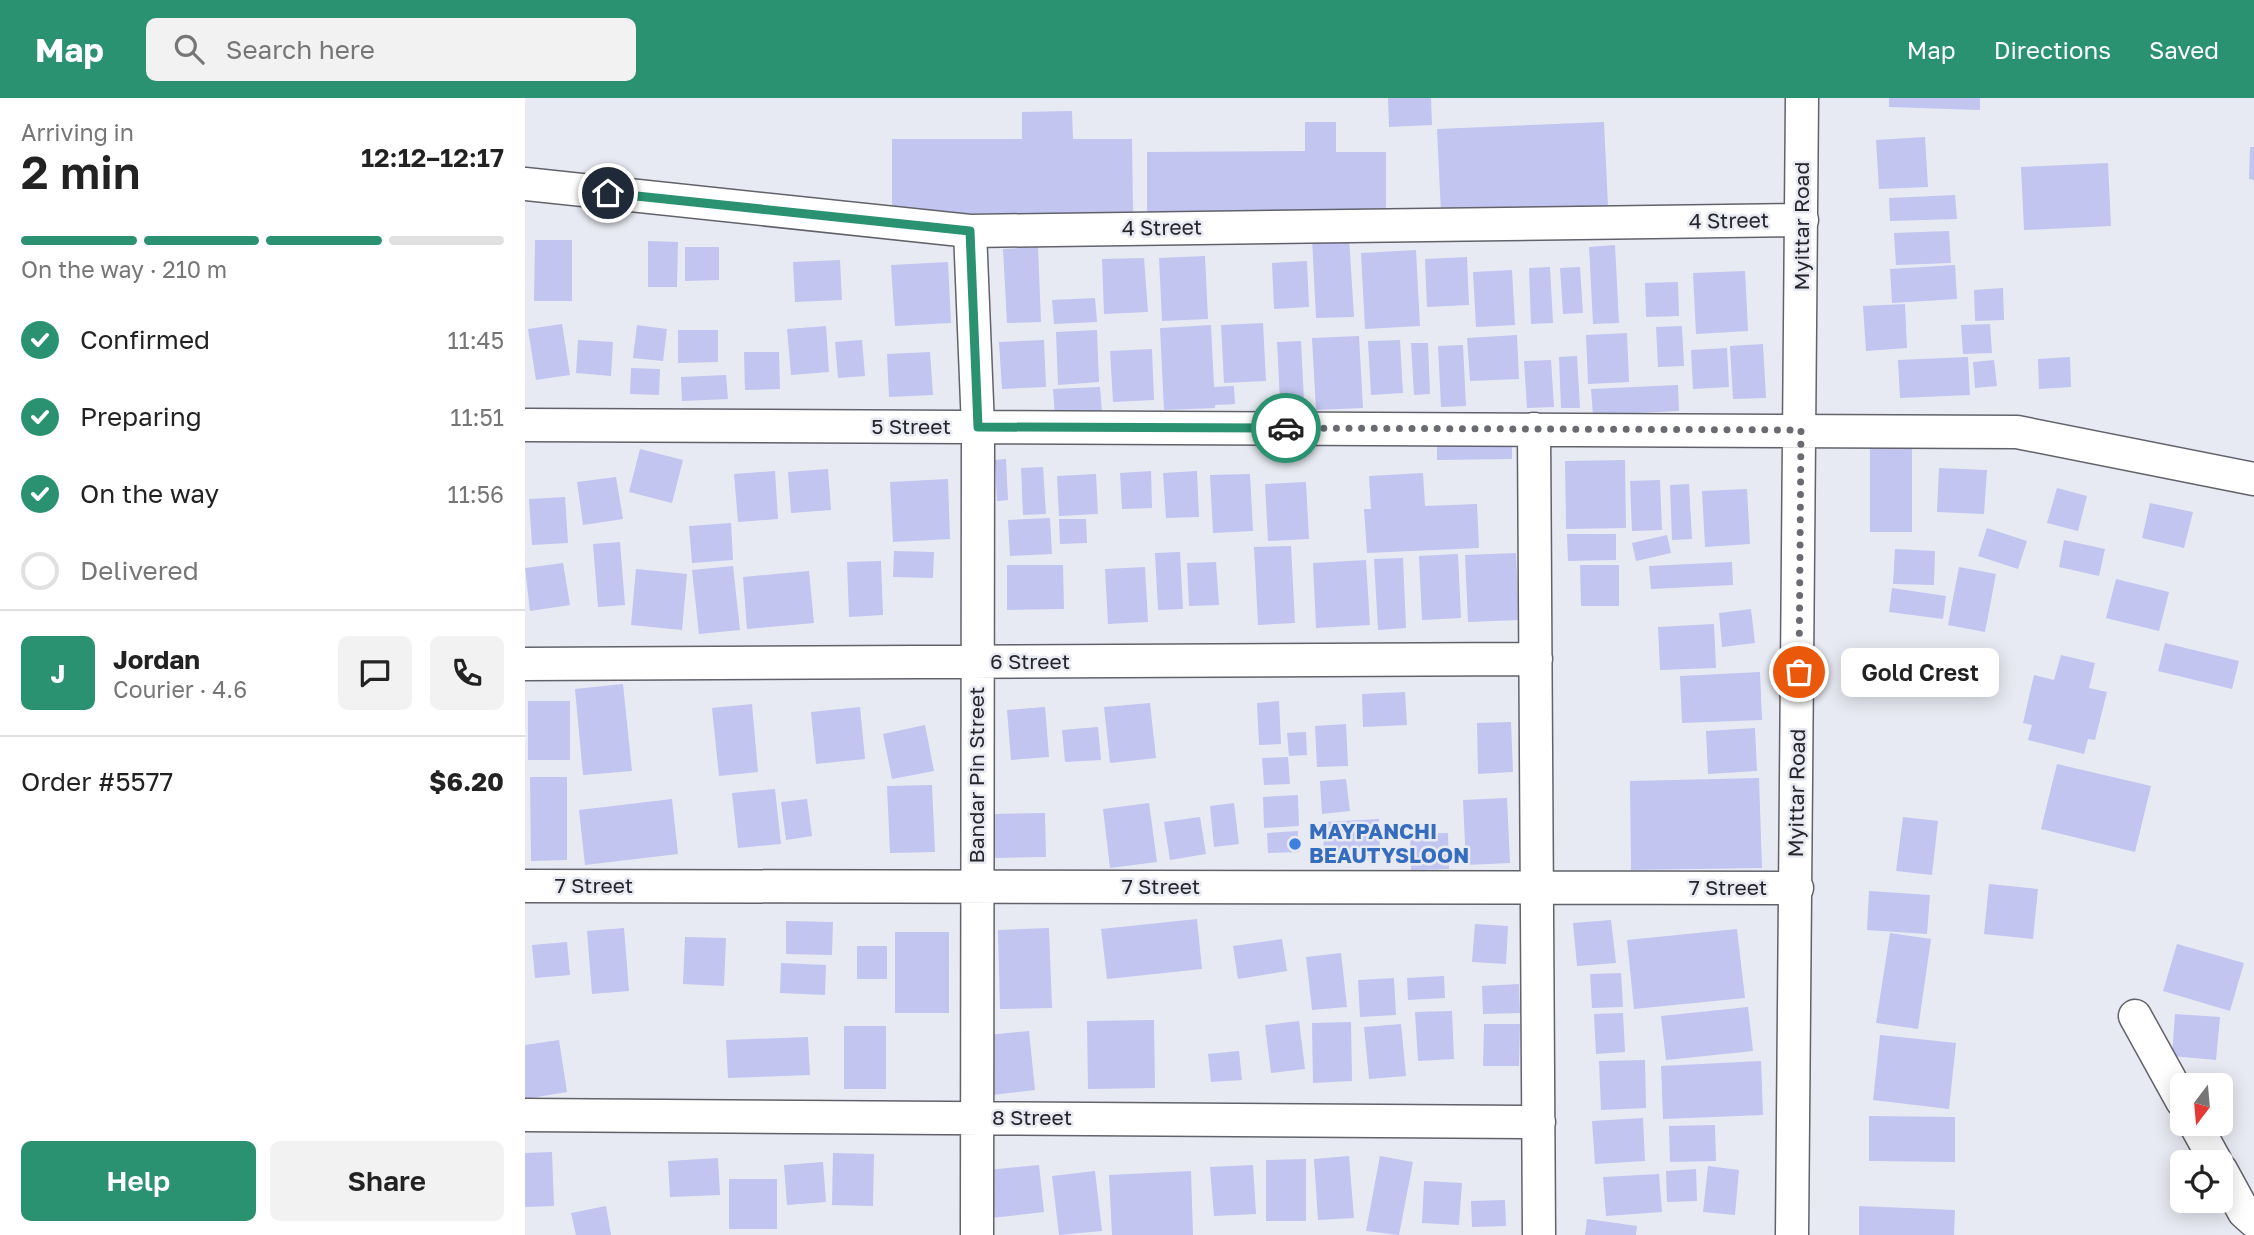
<!DOCTYPE html>
<html lang="en">
<head>
<meta charset="utf-8">
<style>
  :root { --surface:#fff; --page:#f2f2f2; --text:#222; --muted:#767676; --line:#e0e0e0; --accent:#2a9270 }
  body { margin:0; font-family:"Golos Text",sans-serif; background:var(--page); color:var(--text); height:100vh; display:flex; flex-direction:column; font-size:26px; white-space:nowrap }
  * { box-sizing:border-box; margin:0 }
  p { font-size:23px; color:var(--muted) }
  .icon { flex:none; width:38px; height:38px; fill:none; stroke:currentColor; stroke-width:2; stroke-linecap:round; stroke-linejoin:round }
  .map { position:relative; flex:1; overflow:hidden }
  .side { display:flex; flex-direction:column; background:var(--surface); width:525px }
  .side>* { flex:none }
  .needle { width:46px; rotate:196deg }
  .fabs { position:absolute; left:1645px; top:975px; display:grid; gap:14px }
  .fabs a { display:grid; place-items:center; width:63px; height:63px; border-radius:10px; background:var(--surface); box-shadow:0 4px 18px #0003; font-size:35px }
  .pin { position:absolute; display:grid; place-items:center; width:60px; height:60px; color:#fff; margin:-30px; border:4px solid #fff; border-radius:50%; box-shadow:0 2px 7px #0007 }
  .courier { position:absolute; display:grid; place-items:center; width:70px; height:70px; margin:-35px; border:5px solid #2a9270; border-radius:50%; background:#fff; color:#222; box-shadow:0 2px 9px #0007 }
  .bubble { position:absolute; height:49px; border-radius:10px; background:var(--surface); box-shadow:0 4px 18px #0003; font-size:23px; font-weight:600; line-height:49px; text-align:center }
  .headline em { font-style:normal; font-weight:600 }
  .headline div { display:flex; flex-direction:column-reverse }
  .headline { display:flex; align-items:center; justify-content:space-between; height:119px; padding:0 21px }
  h1 { font-size:46px; font-weight:600; line-height:52px }
  .bar { display:grid; grid-template-columns:repeat(4,1fr); gap:10px 7px; align-content:center; height:84px; padding:0 21px }
  .bar i { height:9px; border-radius:5px; background:var(--line) }
  .bar .on { background:var(--accent) }
  .bar p { grid-column:span 4 }
  .line { display:flex; align-items:center; gap:18px; padding:0 21px; border-top:2px solid var(--line) }
  .line div { flex:1 }
  .round { display:grid; place-items:center; flex:none; width:74px; height:74px; border-radius:10px; background:var(--page) }
  ol { padding:0 21px; list-style:none }
  li { display:flex; align-items:center; gap:21px; height:77px }
  li p { margin-inline-start:auto }
  li .icon { padding:7px; border-radius:50%; background:var(--accent); color:#fff; stroke-width:4 }
  li:last-child { color:var(--muted) }
  li i { width:38px; height:38px; border:4px solid var(--line); border-radius:50% }
  .button { display:flex; gap:14px; margin-top:auto; padding:14px 21px }
  .button a { flex:1; height:80px; border-radius:10px; background:var(--accent); color:#fff; font-size:28px; font-weight:600; line-height:80px; text-align:center }
  .button a+a { background:var(--page); color:var(--text) }
  header { display:flex; align-items:center; gap:42px; box-sizing:border-box; height:98px; padding:0 35px; background:var(--accent); color:#fff }
  header strong { font-size:33px }
  nav { display:flex; gap:38px; margin-inline-start:auto; font-size:24px }
  .search { width:490px; height:63px; background:var(--page); display:flex; align-items:center; gap:18px; box-sizing:border-box; padding:0 24px; border-radius:10px; color:var(--muted); font-size:26px }
  main { display:flex; flex:1; min-height:0 }
  .map>svg:first-child { display:block }
  .building { fill:#c1c5ef }
  .lines { fill:none; stroke-linecap:round; stroke-linejoin:round }
  .minor-casing { stroke:#61626a; stroke-width:35 }
  .minor { stroke:#fff; stroke-width:32 }
  .done { stroke:#6a6b70; stroke-width:7; stroke-dasharray:0 12.6 }
  .route { stroke:#2a9270; stroke-width:9 }
  .shop-dot { fill:#3f7fe0; stroke:#e8eaf3; stroke-width:2.5 }
  .labels { text-anchor:middle; stroke-width:5; stroke-linejoin:round; paint-order:stroke }
  .street-label { font-size:21px; fill:#26262a; stroke:#e8eaf3 }
  .shop-label { font-size:21px; font-weight:bold; fill:#366cbe; stroke:#e8eaf3; text-anchor:start }
</style>
</head>
<body>
<header>
<strong>Map</strong>
<div class="search"><svg class="icon" aria-label="search" viewBox="0 0 24 24"><circle cx="10" cy="10" r="6"/><path d="M15 15l6 6"/></svg>Search here</div>
<nav><a>Map</a><a>Directions</a><a>Saved</a></nav>
</header>
<main>
<section class="side">
<div class="headline"><div><h1>2 min</h1><p>Arriving in</p></div><em>12:12–12:17</em></div>
<div class="bar"><i class="on"></i><i class="on"></i><i class="on"></i><i></i><p>On the way · 210 m</p></div>
<ol>
<li><svg class="icon" aria-label="check" viewBox="0 0 24 24"><path d="M5 12l5 5 9-10"/></svg>Confirmed<p>11:45</p></li>
<li><svg class="icon" aria-label="check" viewBox="0 0 24 24"><path d="M5 12l5 5 9-10"/></svg>Preparing<p>11:51</p></li>
<li><svg class="icon" aria-label="check" viewBox="0 0 24 24"><path d="M5 12l5 5 9-10"/></svg>On the way<p>11:56</p></li>
<li><i></i>Delivered</li>
</ol>
<div class="line" style="height:126px"><b class="round" style="background:var(--accent);color:#fff">J</b><div><b>Jordan</b><p>Courier · 4.6</p></div><a class="round"><svg class="icon" aria-label="chat" viewBox="0 0 24 24"><path d="M4 5h16v11H9l-5 4z"/></svg></a><a class="round"><svg class="icon" aria-label="phone" viewBox="0 0 24 24"><path d="M5 4h4l2 5-3 2q2 4 5 5l2-3 5 2v4C11 20 4 13 5 4z"/></svg></a></div>
<div class="line" style="height:91px"><div>Order #5577</div><b>$6.20</b></div>
<div class="button"><a>Help</a><a>Share</a></div>
</section>
<div class="map">
<svg width="1729" height="1137" viewBox="0 0 1729 1137">
  <rect width="100%" height="100%" fill="#e8eaf3"/>
  <!-- building -->
  <path class="building" d="M863,0H906L907,27L864,29Z
    M1364,0H1455V12L1364,9Z
    M547,13L548,41H607L608,115L367,116V41H497V14Z
    M780,24H811V54H861V116H622V54L780,53Z
    M1079,24L1083,108L916,115L912,31Z
    M1400,39L1403,89L1354,91L1351,42Z
    M1725,49H1729V82L1724,81Z
    M1583,65L1586,128L1499,132L1496,69Z
    M1430,97L1432,121L1365,123L1364,100Z
    M1424,133L1426,165L1371,167L1369,135Z
    M824,139L829,219L791,220L787,140Z
    M10,142H47V203H9Z
    M123,143L153,144L152,189H123Z
    M1090,147L1094,225L1068,226L1064,149Z
    M160,149H194V182L160,183Z
    M513,149L516,224L482,225L478,151Z
    M891,152L895,228L840,231L836,155Z
    M680,158L683,221L637,223L634,160Z
    M942,159L944,207L902,209L900,161Z
    M619,160L623,214L579,216L577,161Z
    M315,162L317,202L270,204L268,164Z
    M782,163L784,209L749,211L747,165Z
    M423,164L426,225L370,228L366,167Z
    M1430,167L1432,201L1367,205L1365,171Z
    M1025,169L1028,225L1006,226L1004,170Z
    M1055,169L1058,215L1038,216L1035,170Z
    M987,172L990,227L951,229L948,174Z
    M1220,173L1223,233L1171,236L1168,175Z
    M1153,184L1154,218L1121,219L1120,185Z
    M1478,190L1479,222L1450,223L1449,192Z
    M570,200L572,224L529,226L527,202Z
    M1380,206L1382,250L1341,253L1338,208Z
    M738,225L741,283L699,285L696,227Z
    M37,226L45,277L11,282L3,231Z
    M1465,226L1467,255L1438,256L1436,227Z
    M112,227L142,231L138,263L108,260Z
    M686,227L689,289L709,288L710,306L690,307V310L639,312L635,230Z
    M301,228L304,274L266,277L262,231Z
    M1157,228L1159,268L1133,269L1131,229Z
    M153,232H193V264L153,265Z
    M572,232L574,284L533,287L531,234Z
    M1102,235L1104,284L1063,286L1061,237Z
    M992,237L994,281L945,283L942,240Z
    M834,238L838,310L791,312L787,240Z
    M53,242L88,244L86,278L51,275Z
    M337,242L340,278L313,280L310,244Z
    M519,242L521,289L477,291L474,244Z
    M875,242L878,295L846,297L843,243Z
    M776,243L779,303L755,304L752,244Z
    M886,245H903L905,296L889,297Z
    M1238,246L1241,300L1208,301L1205,248Z
    M938,247L941,308L916,309L913,248Z
    M1202,250L1204,289L1168,291L1166,252Z
    M627,251L629,302L588,304L585,253Z
    M219,254H254L255,291L220,292Z
    M405,254L408,297L364,299L362,256Z
    M1052,258L1055,310H1036L1034,259Z
    M1443,259L1445,297L1375,300L1373,262Z
    M1545,259L1546,289L1514,291L1513,261Z
    M1026,262L1029,309L1002,310L999,263Z
    M1469,262L1472,288L1450,290L1448,264Z
    M106,270L135,271L134,297L105,296Z
    M201,277L203,301L157,303L156,279Z
    M1153,287L1154,313L1068,317L1066,291Z
    M575,289L577,315L530,318L528,291Z
    M987,340V361L912,362V341Z
    M1345,341L1387,342V434H1345Z
    M115,351L158,362L147,405L104,394Z
    M481,361L483,402L472,403L470,362Z
    M1100,362L1101,430L1041,431L1040,363Z
    M518,369L521,416L498,417L496,370Z
    M1414,370L1462,372L1459,416L1412,414Z
    M303,371L306,412L266,415L263,374Z
    M250,373L253,421L213,424L209,376Z
    M626,373L627,410L597,411L595,375Z
    M672,373L674,419L641,420L638,375Z
    M898,375L900,408L952,406L954,450L842,455L839,411H846L844,378Z
    M571,376L573,416L534,418L532,378Z
    M725,376L728,433L688,435L685,377Z
    M91,379L98,421L58,427L52,384Z
    M423,381L425,441L368,444L365,384Z
    M1135,382L1137,432L1107,433L1105,383Z
    M781,384L784,441L743,443L740,386Z
    M1164,386L1167,441L1147,442L1145,387Z
    M1532,390L1562,398L1553,433L1522,425Z
    M1222,391L1225,446L1180,449L1177,393Z
    M40,399L43,445L7,447L4,401Z
    M1625,405L1668,414L1659,450L1617,440Z
    M525,420L527,456L485,458L483,422Z
    M534,421H561L562,445L535,446Z
    M206,425L208,462L167,465L164,428Z
    M1462,430L1502,443L1493,471L1453,458Z
    M1042,436H1091V462L1043,463Z
    M1142,437L1146,455L1111,463L1107,445Z
    M1539,442L1580,451L1574,478L1534,469Z
    M95,444L100,507L73,509L68,446Z
    M766,448L770,525L733,527L729,449Z
    M1370,451L1410,453L1409,487L1368,486Z
    M369,453L409,454L408,480L368,479Z
    M655,454L658,511L633,512L630,455Z
    M991,455L994,522L943,524L940,457Z
    M933,456L936,520L897,522L894,458Z
    M878,460L881,530L853,532L849,461Z
    M841,462L845,527L791,530L788,465Z
    M356,463L358,517L324,519L322,464Z
    M691,464L694,507L664,508L662,465Z
    M1207,464L1208,487L1126,491L1124,468Z
    M38,465L45,507L5,513L0,470Z
    M482,467H538L539,511L482,512Z
    M1055,467H1094V508H1056Z
    M208,468L215,532L174,536L167,472Z
    M620,469L623,524L583,526L580,471Z
    M1434,469L1471,476L1460,534L1423,527Z
    M111,471L162,476L157,532L106,527Z
    M284,473L289,525L222,531L218,479Z
    M1591,481L1644,494L1634,533L1581,520Z
    M1367,490L1421,498L1418,521L1364,514Z
    M1226,511L1230,545L1197,549L1194,515Z
    M1189,526L1191,570L1135,572L1133,529Z
    M1640,545L1714,563L1707,591L1633,573Z
    M1536,557L1570,565L1564,590L1582,594L1570,642L1563,641L1559,656L1503,642L1507,627L1498,625L1509,577L1529,582Z
    M1235,574L1237,622L1157,625L1155,578Z
    M98,586L107,673L58,677L50,591Z
    M880,594L882,627L838,629L837,596Z
    M3,603H45V662H3Z
    M754,603L756,646L734,647L732,605Z
    M625,605L631,660L585,665L579,609Z
    M227,606L233,674L194,678L187,610Z
    M335,609L340,661L291,666L286,614Z
    M520,609L524,659L486,662L482,612Z
    M986,624L988,674L953,676L952,625Z
    M821,626L823,668L792,669L790,628Z
    M400,627L409,673L367,681L358,636Z
    M573,629L576,662L540,664L537,632Z
    M1230,630L1232,673L1183,676L1181,633Z
    M781,634L782,657L764,658L762,635Z
    M763,659L765,686L739,687L737,660Z
    M1532,666L1626,688L1610,754L1516,731Z
    M5,679H42V762L6,763Z
    M1234,680L1237,770L1106,772L1105,683Z
    M821,681L825,713L797,716L795,683Z
    M407,687L410,754L365,755L362,688Z
    M250,691L256,746L213,750L207,695Z
    M773,697L774,728L739,730L738,699Z
    M982,700L985,765L941,767L938,702Z
    M147,701L153,756L60,767L54,712Z
    M282,701L287,738L261,742L256,704Z
    M624,705L632,764L585,770L578,711Z
    M709,705L714,746L689,749L685,708Z
    M520,715L521,759L470,760L469,716Z
    M675,719L681,756L645,762L639,724Z
    M1378,719L1413,723L1407,777L1371,773Z
    M854,721L855,757L799,760L798,724Z
    M773,733L774,754L743,755L742,735Z
    M923,735L924,771L886,772L885,736Z
    M1464,786L1513,791L1508,841L1459,836Z
    M1344,793L1405,797L1402,836L1342,832Z
    M672,821L677,871L582,881L576,831Z
    M1086,822L1091,865L1052,868L1048,825Z
    M261,823L308,824L307,857L261,856Z
    M950,826L983,828L981,866L947,864Z
    M99,830L104,893L67,896L62,833Z
    M524,830L527,910L475,911L473,832Z
    M1212,831L1220,900L1109,911L1102,842Z
    M370,834H424V915H370Z
    M1365,835L1406,841L1393,931L1351,925Z
    M160,839L201,840L199,888L158,886Z
    M757,841L762,873L713,881L708,848Z
    M42,844L45,877L10,880L7,847Z
    M1652,846L1719,865L1705,913L1638,893Z
    M332,848H362V881H332Z
    M816,855L822,909L787,912L781,859Z
    M256,865L301,867L300,897L255,895Z
    M1096,875L1098,909L1067,910L1065,876Z
    M919,878L920,900L883,902L882,880Z
    M869,880L871,917L835,919L833,882Z
    M994,886L995,915L958,916L957,888Z
    M1223,909L1228,953L1141,962L1136,918Z
    M927,913L929,961L893,963L890,914Z
    M1098,915L1100,954L1071,956L1069,916Z
    M1650,916L1695,919L1691,962L1647,958Z
    M629,922L630,990L563,991L562,923Z
    M774,923L780,971L746,975L740,927Z
    M826,924L827,983L788,985L787,925Z
    M876,926L881,978L844,981L839,929Z
    M959,926H995L994,968H958Z
    M319,928H361V991H319Z
    M504,933L510,992L467,997L461,937Z
    M1355,937L1431,945L1424,1011L1348,1002Z
    M283,939L285,977L203,980L201,942Z
    M34,942L42,994L0,1001V947Z
    M714,953L717,982L686,984L683,956Z
    M1120,962L1121,1010L1076,1012L1074,963Z
    M1236,963L1238,1017L1138,1021L1136,968Z
    M1344,1018L1430,1019V1064L1344,1063Z
    M1118,1020L1120,1063L1070,1066L1067,1023Z
    M1190,1027L1191,1063L1145,1064L1144,1028Z
    M27,1054L29,1108L0,1109V1055Z
    M308,1055L349,1056L348,1108L307,1107Z
    M824,1058L829,1120L793,1122L789,1061Z
    M855,1058L888,1064L874,1137L841,1133Z
    M193,1060L195,1097L145,1099L143,1063Z
    M781,1061V1123H741V1062Z
    M298,1064L301,1104L262,1107L259,1067Z
    M514,1067L519,1114L467,1120L462,1072Z
    M728,1067L731,1116L689,1118L685,1069Z
    M1183,1068L1214,1072L1210,1117L1178,1114Z
    M1171,1071L1172,1103L1142,1104L1141,1073Z
    M570,1073L577,1133L534,1137L527,1078Z
    M666,1073L668,1137H587L584,1077Z
    M1134,1076L1137,1114L1081,1118L1078,1079Z
    M204,1081H252V1131H204Z
    M899,1083L937,1085L934,1127L897,1125Z
    M980,1102L981,1128L947,1129L946,1103Z
    M81,1108L86,1137H51L46,1115Z
    M1334,1108L1430,1112L1429,1137H1334Z
    M1062,1121L1112,1128L1111,1137H1060Z"/>
  <g class="lines">
    <!-- minor casing -->
    <g class="minor-casing">
      <path id="minor" d="M0,86L445,133L1277,122
        M445,133L453,329L452,1137
        M0,327L1492,334L1729,381
        M1009,331L1014,1137
        M0,566L1011,561
        M0,788L1272,790
        M1610,918L1657,1003
        M0,1017L1014,1024
        M1670,1026L1691,1064
        M1696,1072L1719,1114L1729,1123
        M1267,1137L1277,0"/>
    </g>
    <!-- minor -->
    <use href="#minor" class="minor"/>
  </g>
  <g class="lines">
    <!-- done -->
    <path class="done" d="M761,330L1276,332L1274,574"/>
    <!-- route -->
    <path class="route" d="M83,95L445,133L453,329L761,330"/>
  </g>
  <!-- markers -->
  <circle class="shop-dot" cx="770" cy="746" r="7"/>
  <g class="labels">
    <!-- street labels -->
    <g class="street-label">
      <text transform="translate(1204 123) rotate(-1)" y="7">4 Street</text>
      <text transform="translate(1277 128) rotate(-90)" y="7">Myittar Road</text>
      <text transform="translate(637 130) rotate(-1)" y="7">4 Street</text>
      <text x="386" y="336">5 Street</text>
      <text x="505" y="571">6 Street</text>
      <text transform="translate(452 677) rotate(-90)" y="7">Bandar Pin Street</text>
      <text transform="translate(1272 695) rotate(-89)" y="7">Myittar Road</text>
      <text x="69" y="795">7 Street</text>
      <text x="636" y="796">7 Street</text>
      <text x="1203" y="797">7 Street</text>
      <text x="507" y="1027">8 Street</text>
    </g>
    <!-- shop labels -->
    <g class="shop-label">
      <text x="784" y="741">MAYPANCHI<tspan x="784" dy="24">BEAUTYSLOON</tspan></text>
    </g>
  </g>
</svg>
<div class="fabs">
<a><svg class="needle" viewBox="-14 -14 28 28"><path d="M0-13l5 13h-10z" fill="#e53935"/><path d="M0 13l5-13h-10z" fill="#767676"/></svg></a>
<a><svg class="icon" aria-label="locate" viewBox="0 0 24 24"><circle cx="12" cy="12" r="6"/><path d="M12 2v4M12 18v4M2 12h4M18 12h4"/></svg></a>
</div>
<div class="pin" style="left:1274px;top:574px;background:#ea580c"><svg class="icon" aria-label="bag" viewBox="0 0 24 24"><path d="M5 8h14l-1 12H6zM9 8a3 3 0 0 1 6 0"/></svg></div>
<div class="pin" style="left:83px;top:95px;background:#1f2937"><svg class="icon" aria-label="home" viewBox="0 0 24 24"><path d="M3 11l9-7 9 7M6 9v11h12V9"/></svg></div>
<div class="courier" style="left:761px;top:330px"><svg class="icon" aria-label="car" viewBox="0 0 24 24"><path d="M5 17H2v-5l4-1 3-4h7l3 4 3 1v5h-3M9 17h6M6 11h13"/><circle cx="7" cy="17" r="2"/><circle cx="17" cy="17" r="2"/></svg></div>
<div class="bubble" style="left:1316px;top:550px;width:158px">Gold Crest</div>
</div>
</main>
</body>
</html>
